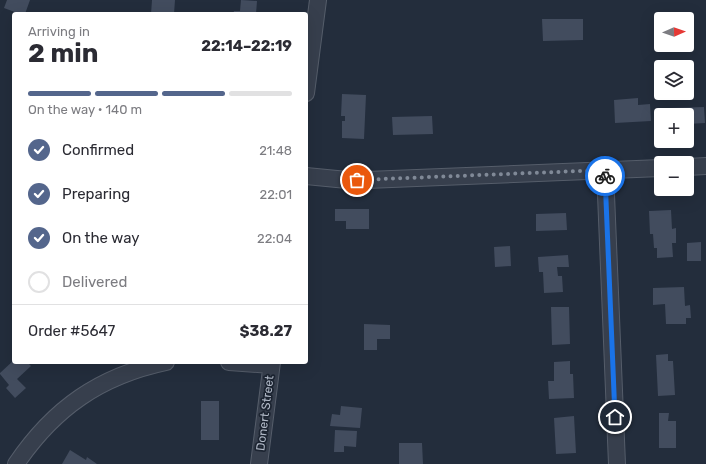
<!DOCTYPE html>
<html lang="en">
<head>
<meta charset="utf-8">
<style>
  :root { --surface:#fff; --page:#f7f7f7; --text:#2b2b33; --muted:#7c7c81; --line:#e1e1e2; --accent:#54668c }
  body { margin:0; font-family:Rubik,sans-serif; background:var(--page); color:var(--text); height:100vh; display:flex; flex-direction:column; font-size:15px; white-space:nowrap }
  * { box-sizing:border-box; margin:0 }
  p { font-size:13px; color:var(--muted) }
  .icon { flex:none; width:22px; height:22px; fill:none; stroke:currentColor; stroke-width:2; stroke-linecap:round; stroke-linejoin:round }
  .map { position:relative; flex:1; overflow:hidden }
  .side { position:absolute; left:12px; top:12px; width:296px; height:352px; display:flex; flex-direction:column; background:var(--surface); border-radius:4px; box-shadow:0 4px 16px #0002 }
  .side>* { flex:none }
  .needle { width:26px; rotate:88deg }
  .tools { position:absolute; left:654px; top:12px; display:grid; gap:8px }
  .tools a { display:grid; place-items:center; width:40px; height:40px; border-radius:4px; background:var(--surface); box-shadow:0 4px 16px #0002; font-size:20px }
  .pin { position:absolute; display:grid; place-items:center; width:34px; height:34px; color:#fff; margin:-17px; border:2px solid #fff; border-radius:50%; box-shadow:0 1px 4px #0007 }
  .courier { position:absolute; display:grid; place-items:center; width:40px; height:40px; margin:-20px; border:3px solid #1a73e8; border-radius:50%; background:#fff; color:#222; box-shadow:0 1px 5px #0007 }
  .headline em { font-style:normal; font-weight:700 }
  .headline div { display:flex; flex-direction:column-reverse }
  .headline { display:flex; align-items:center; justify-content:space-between; height:68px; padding:0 16px }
  h1 { font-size:26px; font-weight:700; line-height:30px }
  .bar { display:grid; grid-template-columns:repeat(4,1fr); gap:6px 4px; align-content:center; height:48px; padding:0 16px }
  .bar i { height:5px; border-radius:3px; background:var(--line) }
  .bar .on { background:var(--accent) }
  .bar p { grid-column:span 4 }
  .line { display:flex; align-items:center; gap:10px; padding:0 16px; border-top:1px solid var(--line) }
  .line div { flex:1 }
  ol { padding:0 16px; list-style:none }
  li { display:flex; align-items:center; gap:12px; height:44px }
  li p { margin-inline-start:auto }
  li .icon { padding:4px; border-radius:50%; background:var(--accent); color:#fff; stroke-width:4 }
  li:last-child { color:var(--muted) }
  li i { width:22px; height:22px; border:2px solid var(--line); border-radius:50% }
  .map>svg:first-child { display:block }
  .building { fill:#424c5e }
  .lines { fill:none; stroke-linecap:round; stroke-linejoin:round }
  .minor-casing { stroke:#555d6a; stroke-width:18 }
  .minor { stroke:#373f4d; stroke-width:16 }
  .done { stroke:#808997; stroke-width:4; stroke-dasharray:0 7.2 }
  .route { stroke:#1a73e8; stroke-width:5 }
  .labels { text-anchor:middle; stroke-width:3.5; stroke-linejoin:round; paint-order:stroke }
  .street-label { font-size:12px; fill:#b2bac8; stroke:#1c2431 }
</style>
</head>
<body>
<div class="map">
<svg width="706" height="464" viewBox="0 0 706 464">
  <rect width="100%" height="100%" fill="#232d3c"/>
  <!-- building -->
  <path class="building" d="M7,0H30L25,14H20L4,8Z
    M152,0H175L174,14H151Z
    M241,0L257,1L256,14H233L234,11H240Z
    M542,19H583V40L543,41Z
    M342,94L366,95L364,139L342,138V121H345V116H341Z
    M638,98V105L650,104L651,121L615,123L614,100Z
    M704,107L705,123L687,124V115H669L668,108Z
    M432,116L433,134L393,135L392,117Z
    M335,209H369V229H346V221H335Z
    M671,210L672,229L676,228V243H672L673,257L657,258V248H654L653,234H650L649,211Z
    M566,213L567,230L536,231V214Z
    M701,242V261H687V243Z
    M510,246L511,266L495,267L494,247Z
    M568,255L569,267H557L558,276H562L563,292L544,293L543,272H539L538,257Z
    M684,287L685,306L690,305L691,318H686V324H666L665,304L653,305V288Z
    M551,307H569L570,344L552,345Z
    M364,324L390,325V339H377V350H364Z
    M668,354V361H673L675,395L658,396L656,355Z
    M14,360V362H27L31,366L17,379L26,388L15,398L6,388L9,385L0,374V373Z
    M570,361V374H573L574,398L549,399L548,381H554V362Z
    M201,401H219V440H201Z
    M341,406L362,408L360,428L330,426L332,414L340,415Z
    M659,413H669L668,421H676V448H659Z
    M574,416L576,453L556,454L554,418Z
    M335,430L357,431L356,447L344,446V452H334Z
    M399,443H422L423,464H399Z
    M70,450L86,460L87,457L97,464H62Z"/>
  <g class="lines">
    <!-- minor casing -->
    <g class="minor-casing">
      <path id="minor" d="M306,93L318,0
        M687,167L706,166
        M605,170L617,464
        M306,176L347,180H367L661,168
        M229,362L271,365
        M16,464C54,408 100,376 166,362
        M259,464L272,362"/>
    </g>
    <!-- minor -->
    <use href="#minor" class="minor"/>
  </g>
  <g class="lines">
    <!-- done -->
    <path class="done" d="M357,180L605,170V176"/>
    <!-- route -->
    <path class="route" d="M605,176L615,417"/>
  </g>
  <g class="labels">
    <!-- street labels -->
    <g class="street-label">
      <text transform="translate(265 413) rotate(-83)" y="4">Donert Street</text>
    </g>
  </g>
</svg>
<div class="tools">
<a><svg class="needle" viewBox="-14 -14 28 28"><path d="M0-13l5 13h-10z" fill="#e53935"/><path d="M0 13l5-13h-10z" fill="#7c7c81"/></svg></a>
<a><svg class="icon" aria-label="layers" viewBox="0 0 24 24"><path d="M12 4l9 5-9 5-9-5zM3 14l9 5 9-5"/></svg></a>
<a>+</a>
<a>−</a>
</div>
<div class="pin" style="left:357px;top:180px;background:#ea580c"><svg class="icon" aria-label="bag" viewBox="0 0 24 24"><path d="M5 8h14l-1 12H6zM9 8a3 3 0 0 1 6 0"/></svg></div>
<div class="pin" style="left:615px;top:417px;background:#1f2937"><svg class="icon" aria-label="home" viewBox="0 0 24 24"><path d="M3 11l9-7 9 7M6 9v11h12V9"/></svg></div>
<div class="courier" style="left:605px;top:176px"><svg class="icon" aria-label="bike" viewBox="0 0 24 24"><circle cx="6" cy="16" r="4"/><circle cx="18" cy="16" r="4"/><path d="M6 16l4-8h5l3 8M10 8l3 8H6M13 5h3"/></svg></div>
<section class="side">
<div class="headline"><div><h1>2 min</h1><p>Arriving in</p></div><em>22:14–22:19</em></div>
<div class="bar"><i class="on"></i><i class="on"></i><i class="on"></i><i></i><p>On the way · 140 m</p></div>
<ol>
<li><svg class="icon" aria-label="check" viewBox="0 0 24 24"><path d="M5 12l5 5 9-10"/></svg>Confirmed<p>21:48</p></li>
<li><svg class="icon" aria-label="check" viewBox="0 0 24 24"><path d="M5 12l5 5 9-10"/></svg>Preparing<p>22:01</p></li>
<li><svg class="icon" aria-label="check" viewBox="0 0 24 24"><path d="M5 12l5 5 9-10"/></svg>On the way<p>22:04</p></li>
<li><i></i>Delivered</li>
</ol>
<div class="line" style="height:52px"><div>Order #5647</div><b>$38.27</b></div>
</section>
</div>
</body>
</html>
